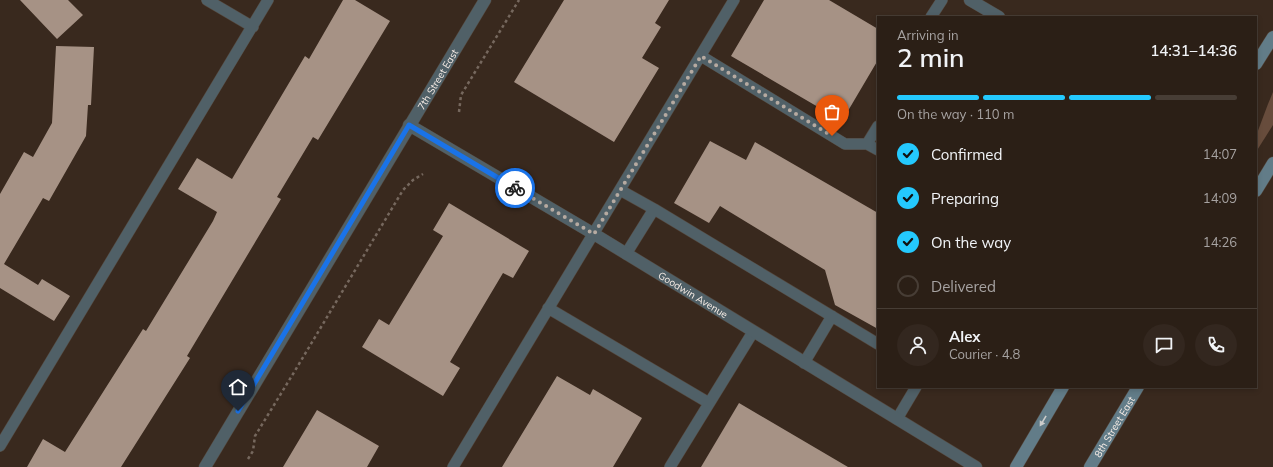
<!DOCTYPE html>
<html lang="en">
<head>
<meta charset="utf-8">
<style>
  :root { --surface:#2b1f16; --page:#33271f; --text:#f1f3f6; --muted:#a6a2a1; --line:#473d35; --accent:#24c9fe }
  body { margin:0; font-family:Mulish,sans-serif; background:var(--page); color:var(--text); height:100vh; display:flex; flex-direction:column; font-size:15px; white-space:nowrap }
  * { box-sizing:border-box; margin:0 }
  p { font-size:13px; color:var(--muted) }
  .icon { flex:none; width:22px; height:22px; fill:none; stroke:currentColor; stroke-width:2; stroke-linecap:round; stroke-linejoin:round }
  .map { position:relative; flex:1; overflow:hidden }
  .sheet { position:absolute; left:877px; top:16px; width:380px; height:372px; display:flex; flex-direction:column; background:var(--surface); border-radius:0px; box-shadow:0 2px 6px #0003,0 0 0 1px var(--line) }
  .sheet>* { flex:none }
  .pin { position:absolute; display:grid; place-items:center; width:34px; height:34px; color:#fff; margin:-41px -17px; border-radius:50% 50% 50% 0; rotate:-45deg; box-shadow:0 0 4px #0007 }
  .pin .icon { rotate:45deg }
  .courier { position:absolute; display:grid; place-items:center; width:40px; height:40px; margin:-20px; border:3px solid #1a73e8; border-radius:50%; background:#fff; color:#222; box-shadow:0 1px 5px #0007 }
  .head em { font-style:normal; font-weight:600 }
  .head div { display:flex; flex-direction:column-reverse }
  .head { display:flex; align-items:center; justify-content:space-between; height:68px; padding:0 20px }
  h1 { font-size:26px; font-weight:600; line-height:30px }
  .bar { display:grid; grid-template-columns:repeat(4,1fr); gap:6px 4px; align-content:center; height:48px; padding:0 20px }
  .bar i { height:5px; border-radius:3px; background:var(--line) }
  .bar .on { background:var(--accent) }
  .bar p { grid-column:span 4 }
  .line { display:flex; align-items:center; gap:10px; padding:0 20px; border-top:1px solid var(--line) }
  .line div { flex:1 }
  .round { display:grid; place-items:center; flex:none; width:42px; height:42px; border-radius:21px; background:var(--page) }
  ol { padding:0 20px; list-style:none }
  li { display:flex; align-items:center; gap:12px; height:44px }
  li p { margin-inline-start:auto }
  li .icon { padding:4px; border-radius:50%; background:var(--accent); color:#111; stroke-width:4 }
  li:last-child { color:var(--muted) }
  li i { width:22px; height:22px; border:2px solid var(--line); border-radius:50% }
  .map>svg:first-child { display:block }
  .green { fill:#674c3c }
  .building { fill:#a69285 }
  .lines { fill:none; stroke-linecap:round; stroke-linejoin:round }
  .service-casing { stroke:#54453a; stroke-width:12 }
  .minor-casing { stroke:#54453a; stroke-width:13 }
  .secondary-casing { stroke:#54453a; stroke-width:13 }
  .path { stroke:#76685e; stroke-width:2.5; stroke-dasharray:3 3; stroke-linecap:butt }
  .service { stroke:#506067; stroke-width:11 }
  .minor { stroke:#506067; stroke-width:12 }
  .secondary { stroke:#627c88; stroke-width:12 }
  .oneway { fill:#cccccb }
  .done { stroke:#b6aaa1; stroke-width:4; stroke-dasharray:0 7.2 }
  .route { stroke:#1a73e8; stroke-width:5 }
  .labels { text-anchor:middle; stroke-width:4; stroke-linejoin:round; paint-order:stroke }
  .street-label { font-size:10px; fill:#faefe8; stroke:#39291e }
</style>
</head>
<body>
<div class="map">
<svg width="1273" height="467" viewBox="0 0 1273 467">
  <rect width="100%" height="100%" fill="#39291e"/>
  <!-- green -->
  <path class="green" d="M1273,92V125L1256,152V136L1268,104Z"/>
  <!-- building -->
  <path class="building" d="M20,0H68L83,15L57,39Z
    M343,0H355L390,21L318,140L313,137L277,197L281,199L187,356L190,358L121,467H27L43,439L65,452L143,329L146,331L213,221L217,212L178,189L197,158L232,179L305,56L309,59Z
    M564,0H669L655,23L661,27L642,58L659,68L614,142L514,82Z
    M764,0H829L878,29V60L842,121L731,56Z
    M56,46L94,47L91,105H88L86,136L49,201L43,198L4,264L38,285L42,279L70,296L54,321L0,288V194L24,152L33,157L52,123Z
    M710,141L746,160L755,142L878,213V329L835,305L825,270L720,206L709,223L674,203Z
    M449,203L529,251L513,278L503,273L450,362L460,368L443,396L362,347L379,319L389,325L443,236L433,230Z
    M557,376L590,395L593,389L642,418L613,467H502Z
    M739,403L848,467H701Z
    M317,410L379,446L367,467H283Z"/>
  <g class="lines">
    <!-- service casing -->
    <g class="service-casing">
      <path id="service" d="M207,0L253,27
        M931,17L942,0
        M701,56L845,144H867
        M878,126L867,144L878,150
        M620,190L654,209
        M626,254L654,209L878,344
        M548,308L709,403
        M804,363L832,316
        M897,419L916,387
        M0,446L268,0
        M453,467L734,0
        M670,467L753,332"/>
    </g>
    <!-- minor casing -->
    <g class="minor-casing">
      <g id="minor">
        <path d="M970,0L999,17"/>
        <path id="s1" d="M409,125L594,234L976,467"/>
        <path id="s2" d="M205,467L485,0"/>
      </g>
    </g>
    <!-- secondary casing -->
    <g class="secondary-casing">
      <g id="secondary">
        <path d="M1256,64L1273,37"/>
        <path d="M1256,191L1273,163"/>
        <path d="M1016,467L1063,387"/>
        <path id="s3" d="M1090,467L1138,387"/>
      </g>
    </g>
    <!-- path -->
    <path class="path" d="M459,112L461,95L519,0
      M248,459L253,451L255,436L293,374L403,190L413,180L423,174"/>
    <!-- service -->
    <use href="#service" class="service"/>
    <!-- minor -->
    <use href="#minor" class="minor"/>
    <!-- secondary -->
    <use href="#secondary" class="secondary"/>
  </g>
  <!-- one-way arrows -->
  <defs><path id="oneway-solid" d="M-6-.8H1V-3.2L6.5 0L1 3.2V.8H-6Z"/></defs>
  <use class="oneway" href="#oneway-solid" transform="translate(1043 421) rotate(121)"/>
  <g class="lines">
    <!-- done -->
    <path class="done" d="M515,188L594,234L701,56L832,136"/>
    <!-- route -->
    <path class="route" d="M238,411L409,125L515,188"/>
  </g>
  <g class="labels">
    <!-- street labels -->
    <g class="street-label">
      <text dy="4" stroke="none"><textPath href="#s2" startOffset="452">7th Street East</textPath></text>
      <text dy="4" stroke="none"><textPath href="#s1" startOffset="331">Goodwin Avenue</textPath></text>
      <text dy="4" stroke="none"><textPath href="#s3" startOffset="47">8th Street East</textPath></text>
    </g>
  </g>
</svg>
<div class="pin" style="left:832px;top:136px;background:#ea580c"><svg class="icon" aria-label="bag" viewBox="0 0 24 24"><path d="M5 8h14l-1 12H6zM9 8a3 3 0 0 1 6 0"/></svg></div>
<div class="pin" style="left:238px;top:411px;background:#1f2937"><svg class="icon" aria-label="home" viewBox="0 0 24 24"><path d="M3 11l9-7 9 7M6 9v11h12V9"/></svg></div>
<div class="courier" style="left:515px;top:188px"><svg class="icon" aria-label="bike" viewBox="0 0 24 24"><circle cx="6" cy="16" r="4"/><circle cx="18" cy="16" r="4"/><path d="M6 16l4-8h5l3 8M10 8l3 8H6M13 5h3"/></svg></div>
<section class="sheet">
<div class="head"><div><h1>2 min</h1><p>Arriving in</p></div><em>14:31–14:36</em></div>
<div class="bar"><i class="on"></i><i class="on"></i><i class="on"></i><i></i><p>On the way · 110 m</p></div>
<ol>
<li><svg class="icon" aria-label="check" viewBox="0 0 24 24"><path d="M5 12l5 5 9-10"/></svg>Confirmed<p>14:07</p></li>
<li><svg class="icon" aria-label="check" viewBox="0 0 24 24"><path d="M5 12l5 5 9-10"/></svg>Preparing<p>14:09</p></li>
<li><svg class="icon" aria-label="check" viewBox="0 0 24 24"><path d="M5 12l5 5 9-10"/></svg>On the way<p>14:26</p></li>
<li><i></i>Delivered</li>
</ol>
<div class="line" style="height:72px"><a class="round"><svg class="icon" aria-label="person" viewBox="0 0 24 24"><circle cx="12" cy="8" r="4"/><path d="M4 21q1-7 8-7t8 7"/></svg></a><div><b>Alex</b><p>Courier · 4.8</p></div><a class="round"><svg class="icon" aria-label="chat" viewBox="0 0 24 24"><path d="M4 5h16v11H9l-5 4z"/></svg></a><a class="round"><svg class="icon" aria-label="phone" viewBox="0 0 24 24"><path d="M5 4h4l2 5-3 2q2 4 5 5l2-3 5 2v4C11 20 4 13 5 4z"/></svg></a></div>
</section>
</div>
</body>
</html>
